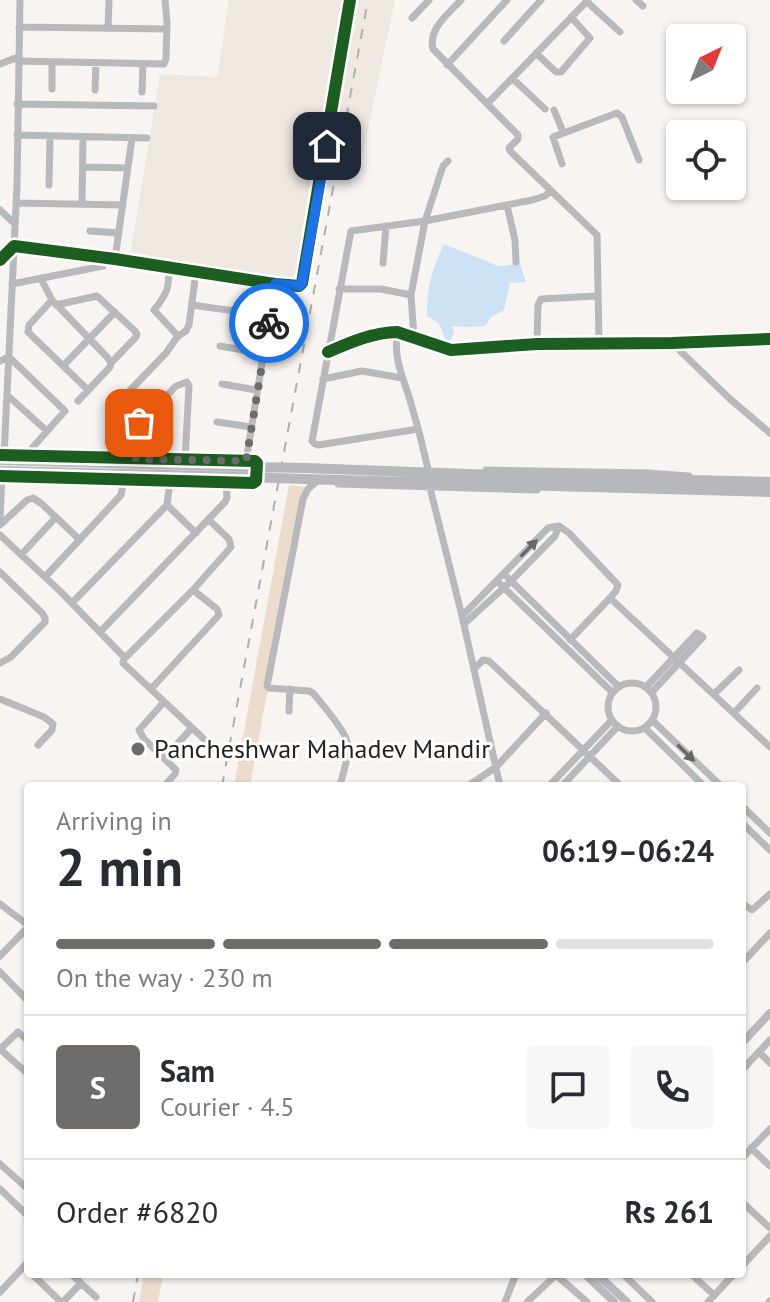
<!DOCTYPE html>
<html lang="en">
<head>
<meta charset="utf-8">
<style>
  :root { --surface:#fff; --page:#f7f7f7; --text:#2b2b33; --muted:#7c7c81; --line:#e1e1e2; --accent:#6e6c6a }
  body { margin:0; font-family:"PT Sans",sans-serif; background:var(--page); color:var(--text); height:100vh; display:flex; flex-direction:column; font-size:30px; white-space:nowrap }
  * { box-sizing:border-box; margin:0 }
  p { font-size:26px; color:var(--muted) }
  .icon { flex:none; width:44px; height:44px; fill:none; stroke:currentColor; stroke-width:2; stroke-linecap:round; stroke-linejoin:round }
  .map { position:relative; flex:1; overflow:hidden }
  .side { position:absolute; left:24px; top:782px; width:722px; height:496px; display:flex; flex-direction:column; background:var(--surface); border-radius:8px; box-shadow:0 2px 6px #0004 }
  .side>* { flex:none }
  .needle { width:52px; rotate:43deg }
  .tools { position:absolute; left:666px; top:24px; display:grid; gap:16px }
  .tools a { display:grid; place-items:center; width:80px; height:80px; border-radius:8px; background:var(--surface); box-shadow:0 2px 6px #0004; font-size:40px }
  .pin { position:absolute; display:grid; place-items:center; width:68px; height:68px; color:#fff; margin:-34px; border-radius:16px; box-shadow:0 4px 12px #0006 }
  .courier { position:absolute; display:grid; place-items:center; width:80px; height:80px; margin:-40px; border:6px solid #1a73e8; border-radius:50%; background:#fff; color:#222; box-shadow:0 2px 10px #0007 }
  .head em { font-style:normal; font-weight:700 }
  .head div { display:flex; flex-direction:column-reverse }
  .head { display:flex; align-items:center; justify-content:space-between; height:136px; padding:0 32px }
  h1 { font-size:52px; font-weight:700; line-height:60px }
  .bar { display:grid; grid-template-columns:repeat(4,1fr); gap:12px 8px; align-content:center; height:96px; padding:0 32px }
  .bar i { height:10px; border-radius:6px; background:var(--line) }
  .bar .current { background:var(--accent) }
  .bar p { grid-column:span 4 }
  .line { display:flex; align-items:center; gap:20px; padding:0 32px; border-top:2px solid var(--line) }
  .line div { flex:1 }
  .round { display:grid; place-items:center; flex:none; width:84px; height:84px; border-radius:8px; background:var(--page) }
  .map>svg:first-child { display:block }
  .built { fill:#efe8e0 }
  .green { fill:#ecdccc }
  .water { fill:#cee2f6 }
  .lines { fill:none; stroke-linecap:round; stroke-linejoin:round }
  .minor { stroke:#b7b9bc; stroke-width:7 }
  .tertiary { stroke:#b7b9bc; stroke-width:8 }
  .secondary { stroke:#b6b8bb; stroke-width:10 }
  .rail { stroke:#b0afb0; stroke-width:2; stroke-dasharray:10 10; stroke-linecap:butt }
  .secondary-bridge { stroke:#b6b8bb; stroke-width:10 }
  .cycleway-casing { stroke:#fff; stroke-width:17 }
  .cycleway { stroke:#1b5e20; stroke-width:12 }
  .oneway { fill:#666 }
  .done { stroke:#6e6c6a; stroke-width:8; stroke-dasharray:0 14.4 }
  .route { stroke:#1a73e8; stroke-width:10 }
  .poi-dot { fill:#6e6c6a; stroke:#fff; stroke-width:3 }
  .labels { text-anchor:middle; stroke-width:6; stroke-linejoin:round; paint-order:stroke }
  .poi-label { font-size:26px; fill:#242220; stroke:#fff; text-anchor:start }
</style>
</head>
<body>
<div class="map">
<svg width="770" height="1302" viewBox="0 0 770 1302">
  <rect width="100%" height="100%" fill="#f7f4f2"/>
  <!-- built -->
  <path class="built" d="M229,0H395L363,153L319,151L298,282L130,256L160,74L217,77Z"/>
  <!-- green -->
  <path class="green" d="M289,485L305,487L250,786H234Z
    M144,1274H163L158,1302H139Z"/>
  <!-- water -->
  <path class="water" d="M444,244L498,266L520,264L526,282L510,283L504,310L491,317L485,326L469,327L452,326L454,332L451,340L446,341L439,323L429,317H427C427,286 431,272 444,244Z"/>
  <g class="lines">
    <!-- minor -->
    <path class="minor" d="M461,0C448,14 428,29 433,49L518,135V139L509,148L510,151L597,235L599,343
      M636,0L643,6
      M586,1L620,32
      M412,18L429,0
      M19,27L167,29
      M108,28L109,0
      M504,41L541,0
      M536,53L556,72H561L590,38L571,17
      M18,61L164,64L166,59L167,22L165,0
      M0,64L18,57
      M447,65L507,0
      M512,78L545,109
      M52,89V62
      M95,90L96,63
      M142,92L143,64
      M488,103L588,0
      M17,104L154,106
      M554,110L563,132
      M17,135L147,138
      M562,164L553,137L617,113L622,117L639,160
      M83,167L128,168
      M49,185L50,136
      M16,203L123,205
      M82,204L83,137
      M507,205L515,240L516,262
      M0,210L15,224
      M90,231L119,233
      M115,259L132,138
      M0,260L14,246L115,259L275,284L299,286L302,283L350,0
      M383,263L386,226
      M41,279L52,300L108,358L111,363L110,367L78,401
      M12,284L103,266
      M339,289H381L411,295
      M52,300L29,325L28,332L88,390
      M56,305L97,296L135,331L137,334L136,337L111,363
      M192,305L271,316
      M397,332C394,362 402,373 410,400C417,423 423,446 428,469
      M178,336L186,331L189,325L196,272
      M414,338L411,295L425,221L443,166L448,161
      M672,343L730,399L770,433
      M537,344L538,305L541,299L597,296
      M220,346L264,354
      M328,352C349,343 374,332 397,332L451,350L537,344L672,343L770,339
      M0,361L9,357L65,411L33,447L29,456
      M63,366L115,312
      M323,379L362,371L402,378
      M222,384L257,390
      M7,395L47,431
      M120,420L112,411L113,408L166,353L178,336L154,310C167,294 169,289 169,268
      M217,422L251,427
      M418,429L319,445L315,444L312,441L351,231L425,221L532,200L545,196L550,191
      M4,456L17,186L20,0
      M136,459L135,453L125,440L126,437L176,386L187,382L189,386L185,461
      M246,461L275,284
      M486,470L648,473L689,476
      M0,476L253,483L256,481L257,463L255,461H206
      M316,482L308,489L303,499L267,686L269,688L309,691L313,693C321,703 344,729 347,741C350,755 343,772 340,786
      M338,484L537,490
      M430,488L462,616L500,786
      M167,505L196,533
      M0,518L2,476
      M0,525L27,500L33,498L42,504L80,540
      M0,535L61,592L124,657L123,663L205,740
      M21,555L56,517
      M0,572L42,613L45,618V622L11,657L0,663
      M504,574L618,686
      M45,577L121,495L124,480
      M497,581L612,692
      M610,598L770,747
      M72,603L167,505L170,481
      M462,616L548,528L559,526L569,533L618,585L616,591L610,598L570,640
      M464,624L511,581L555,536L559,526
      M100,632L225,502L227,498L226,482
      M124,659L193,590L231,547L229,539L209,520
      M474,669L483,660L489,661L621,786
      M608 707a24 24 0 1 1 48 0a24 24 0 1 1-48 0Z
      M646,687L697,633L703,637L652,692
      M151,689L219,615L217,609L193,590
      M714,694L739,670
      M0,699L44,717L53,724L52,730L38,745
      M289,711L290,689
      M734,713L757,688
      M652,720L721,786
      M645,728L704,786
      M164,758L192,728
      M164,786L175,774L176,770L144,739L139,730L164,702
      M468,786L496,767L546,713
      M549,786L612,720
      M562,786L618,726
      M742,806L770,833
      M742,823L770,850
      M742,903L752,910L770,894
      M0,904L28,925
      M0,956L28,927
      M742,963L770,933
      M0,972L28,1001
      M0,1049L18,1032L28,1041
      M0,1049L28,1074
      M759,1052L770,1063
      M742,1070L770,1040
      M751,1148L770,1166
      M742,1158L770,1129
      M0,1164L28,1189
      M0,1189L28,1216
      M742,1202L770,1228
      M742,1266L770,1236
      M32,1274L61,1302
      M71,1274L96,1297
      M623,1274L652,1302
      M691,1274L714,1295
      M0,1292L28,1262
      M63,1302L81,1283
      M505,1302L516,1274
      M527,1302L556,1275L587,1302
      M708,1302L734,1274
      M769,1302L770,1301"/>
    <!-- tertiary -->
    <path class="tertiary" d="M742,1043L770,1013
      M585,1274L614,1302
      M597,1274L627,1302"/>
    <!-- secondary -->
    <path class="secondary" d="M0,460L253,467
      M304,468L526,476L770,482
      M0,471L249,477
      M303,479L770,492"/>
    <!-- rail -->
    <path class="rail" d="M222,786L368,0
      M133,1302L138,1274"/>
    <!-- secondary-bridge -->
    <path class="secondary-bridge" d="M253,467L304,468
      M249,477L303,479"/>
    <!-- cycleway casing -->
    <g class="cycleway-casing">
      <path id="cycleway" d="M0,260L14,246L115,259L275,284L299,286L302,283L350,0
        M328,352C349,343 374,332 397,332L451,350L537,344L672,343L770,339
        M0,455L255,461L257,463L256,481L253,483L0,476"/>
    </g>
    <!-- cycleway -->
    <use href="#cycleway" class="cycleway"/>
  </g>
  <!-- one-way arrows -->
  <defs><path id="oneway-solid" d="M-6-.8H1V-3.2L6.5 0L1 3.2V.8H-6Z" transform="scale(2)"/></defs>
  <g class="oneway">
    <use href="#oneway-solid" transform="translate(529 548) rotate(-46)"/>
    <use href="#oneway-solid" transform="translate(686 753) rotate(44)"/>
  </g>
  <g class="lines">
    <!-- done -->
    <path class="done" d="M139,423L125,440L135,453L136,459L246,461L269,323"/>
    <!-- route -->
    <path class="route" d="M269,323L275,284L299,286L302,283L327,146"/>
  </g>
  <!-- markers -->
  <circle class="poi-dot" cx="138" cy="749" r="8"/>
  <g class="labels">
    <!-- poi labels -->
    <g class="poi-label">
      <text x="154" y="758">Pancheshwar Mahadev Mandir</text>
    </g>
  </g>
</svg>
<div class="tools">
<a><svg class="needle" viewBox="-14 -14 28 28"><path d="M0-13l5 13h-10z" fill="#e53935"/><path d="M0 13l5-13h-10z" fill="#7c7c81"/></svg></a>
<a><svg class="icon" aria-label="locate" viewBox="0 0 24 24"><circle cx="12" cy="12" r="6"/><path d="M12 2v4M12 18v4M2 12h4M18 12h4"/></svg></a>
</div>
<div class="pin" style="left:139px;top:423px;background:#ea580c"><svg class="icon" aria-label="bag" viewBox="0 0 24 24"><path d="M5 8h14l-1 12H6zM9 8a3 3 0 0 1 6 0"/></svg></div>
<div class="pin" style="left:327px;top:146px;background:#1f2937"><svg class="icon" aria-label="home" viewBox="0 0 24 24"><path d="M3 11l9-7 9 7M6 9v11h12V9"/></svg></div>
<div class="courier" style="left:269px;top:323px"><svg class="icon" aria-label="bike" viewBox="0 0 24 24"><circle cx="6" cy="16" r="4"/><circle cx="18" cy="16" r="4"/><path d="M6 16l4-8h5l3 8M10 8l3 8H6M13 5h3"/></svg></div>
<section class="side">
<div class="head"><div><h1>2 min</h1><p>Arriving in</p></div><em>06:19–06:24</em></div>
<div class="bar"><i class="current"></i><i class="current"></i><i class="current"></i><i></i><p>On the way · 230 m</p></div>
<div class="line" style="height:144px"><b class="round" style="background:var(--accent);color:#fff">S</b><div><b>Sam</b><p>Courier · 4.5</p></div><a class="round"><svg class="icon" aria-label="chat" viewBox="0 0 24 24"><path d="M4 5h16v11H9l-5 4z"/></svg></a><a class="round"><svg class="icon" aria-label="phone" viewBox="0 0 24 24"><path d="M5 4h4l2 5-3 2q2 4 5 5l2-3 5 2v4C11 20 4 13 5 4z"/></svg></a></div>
<div class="line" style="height:104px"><div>Order #6820</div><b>Rs 261</b></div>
</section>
</div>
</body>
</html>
